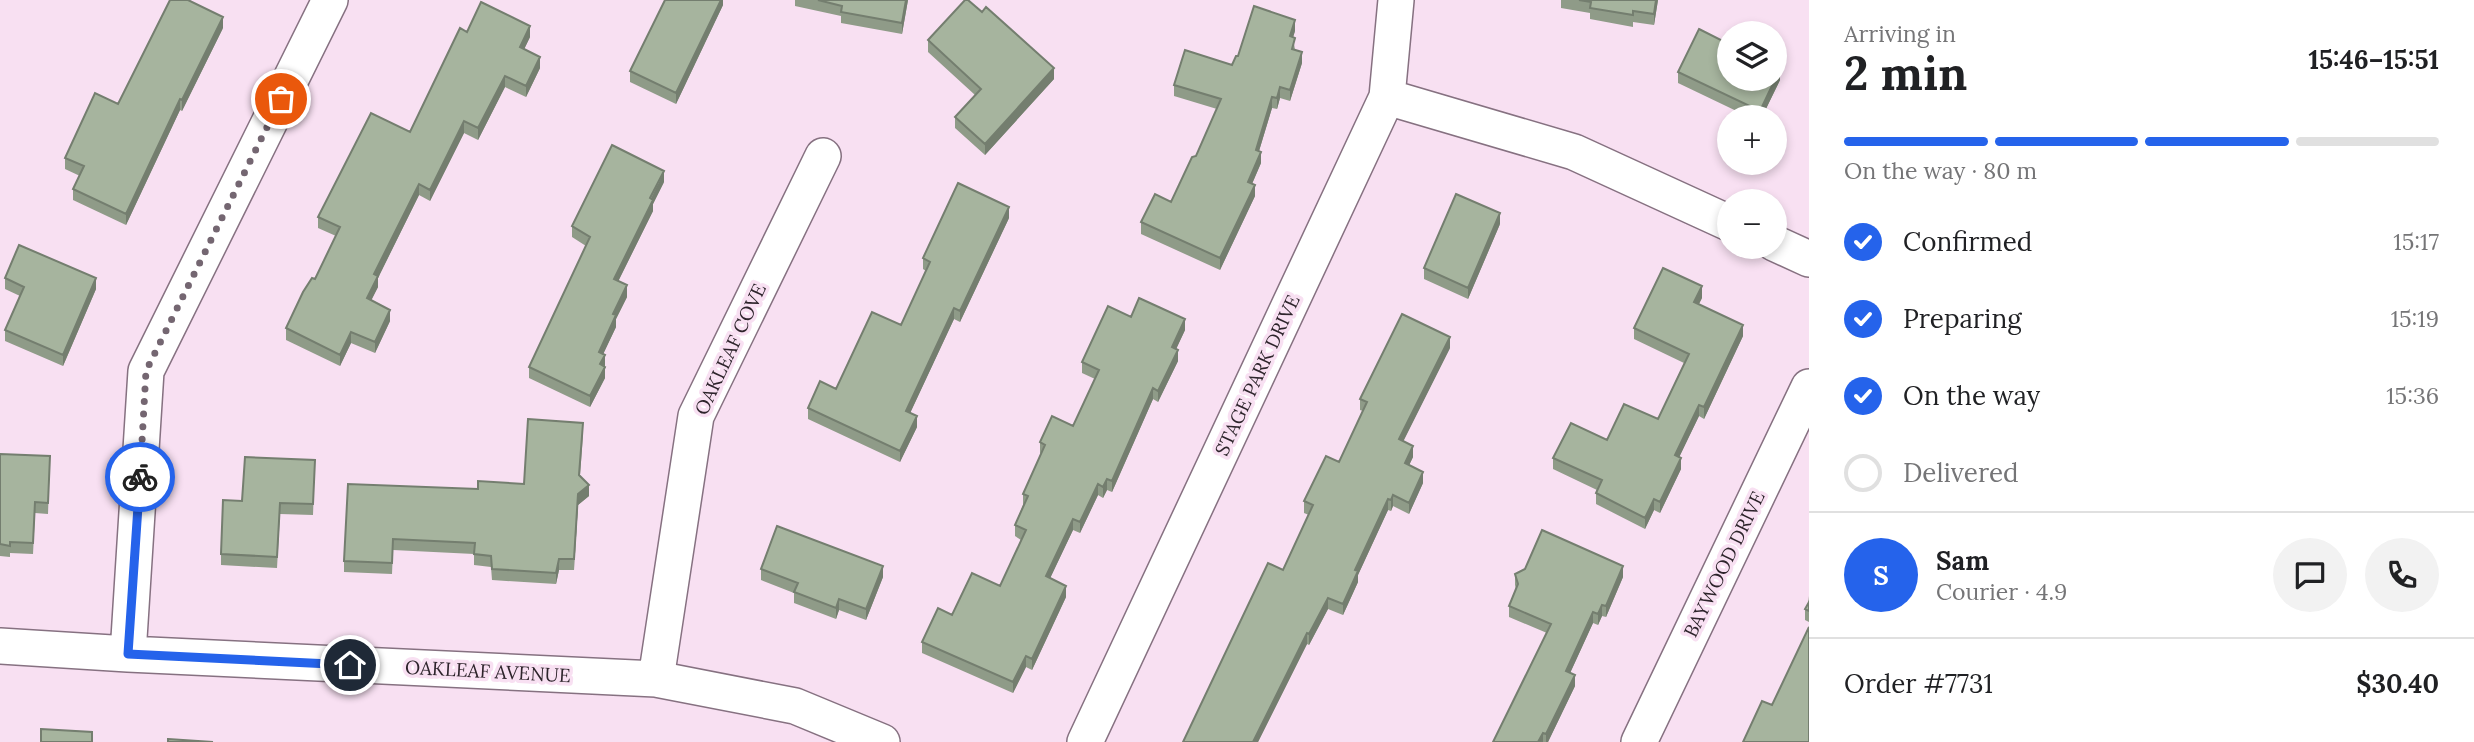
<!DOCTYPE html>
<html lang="en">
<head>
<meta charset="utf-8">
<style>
  :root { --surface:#fff; --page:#f2f2f2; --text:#202124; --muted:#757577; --line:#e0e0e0; --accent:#2563eb }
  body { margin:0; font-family:Lora,serif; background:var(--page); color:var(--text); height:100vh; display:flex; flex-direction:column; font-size:26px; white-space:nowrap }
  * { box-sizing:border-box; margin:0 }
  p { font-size:23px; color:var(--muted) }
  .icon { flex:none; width:38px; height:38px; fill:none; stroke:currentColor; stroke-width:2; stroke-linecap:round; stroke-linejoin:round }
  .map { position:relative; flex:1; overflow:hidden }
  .side { display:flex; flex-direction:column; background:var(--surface); width:665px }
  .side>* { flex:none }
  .tools { position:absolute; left:1717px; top:21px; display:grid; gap:14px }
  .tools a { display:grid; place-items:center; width:70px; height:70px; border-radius:50%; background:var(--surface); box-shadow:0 4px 10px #0003; font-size:35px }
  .pin { position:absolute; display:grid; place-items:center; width:60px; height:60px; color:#fff; margin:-30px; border:4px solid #fff; border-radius:50%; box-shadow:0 2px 7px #0007 }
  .courier { position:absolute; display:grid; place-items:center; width:70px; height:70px; margin:-35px; border:5px solid #2563eb; border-radius:50%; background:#fff; color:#222; box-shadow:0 2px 9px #0007 }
  .headline em { font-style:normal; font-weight:800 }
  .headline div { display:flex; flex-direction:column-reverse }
  .headline { display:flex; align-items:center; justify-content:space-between; height:119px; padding:0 35px }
  h1 { font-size:46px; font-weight:800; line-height:52px }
  .bar { display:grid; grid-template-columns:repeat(4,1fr); gap:10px 7px; align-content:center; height:84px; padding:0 35px }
  .bar i { height:9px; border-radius:5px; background:var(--line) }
  .bar .selected { background:var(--accent) }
  .bar p { grid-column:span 4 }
  .line { display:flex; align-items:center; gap:18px; padding:0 35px; border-top:2px solid var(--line) }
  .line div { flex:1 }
  .round { display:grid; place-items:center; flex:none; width:74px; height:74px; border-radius:37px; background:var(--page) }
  ol { padding:0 35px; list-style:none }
  li { display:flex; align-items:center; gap:21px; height:77px }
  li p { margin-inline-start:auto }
  li .icon { padding:7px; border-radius:50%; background:var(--accent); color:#fff; stroke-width:4 }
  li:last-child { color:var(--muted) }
  li i { width:38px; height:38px; border:4px solid var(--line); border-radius:50% }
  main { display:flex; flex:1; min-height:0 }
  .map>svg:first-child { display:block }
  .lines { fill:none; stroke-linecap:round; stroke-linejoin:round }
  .street-casing { stroke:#867181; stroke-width:38 }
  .street { stroke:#fff; stroke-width:35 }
  .wall { fill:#8f9b88 }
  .shaded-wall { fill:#747e6f }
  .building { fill:#a6b49e; stroke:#747e6f; stroke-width:2 }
  .done { stroke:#746671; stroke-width:7; stroke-dasharray:0 12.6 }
  .route { stroke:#2563eb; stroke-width:9 }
  .labels { text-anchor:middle; stroke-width:7; stroke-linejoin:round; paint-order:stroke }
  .street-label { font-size:19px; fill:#2d242b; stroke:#f8e0f2 }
</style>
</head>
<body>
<main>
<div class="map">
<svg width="1809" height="742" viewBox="0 0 1809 742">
  <rect width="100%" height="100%" fill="#f8e0f2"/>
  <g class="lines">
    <!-- street casing -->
    <g class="street-casing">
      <path id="street" d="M1387,97L1574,152L1729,223
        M1774,243L1809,259
        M0,646L128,654L656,679L795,706L882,742
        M128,654L146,371L330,0
        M656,679L696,416L823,156
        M1085,742L1387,97L1396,0
        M1639,742L1809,387"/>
    </g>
    <!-- street -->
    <use href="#street" class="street"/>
  </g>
  <!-- wall -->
  <path class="wall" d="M723,0V5L676,104L630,82V71Z
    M795,0H908L902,34L841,23V16L795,6Z
    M1561,0H1658L1654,25L1633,22V27L1590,19V13L1561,8Z
    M223,28L182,111L180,110L126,225L73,200V189L80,176L65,169V158L118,104Z
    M1295,31L1293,37L1295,50L1302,63L1290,101L1280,98L1277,109L1272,108L1259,151L1261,163L1252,184L1255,196L1220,270L1141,234V222L1171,202L1196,156L1217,109L1174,96V85L1232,65L1238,56Z
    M467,32L530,37L524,49L540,68L526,97L505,87L478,140L464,133L430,201L419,195L378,278V287L371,300L390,321L375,353L351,343L340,366L286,340V328L315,279L336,236L318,228V217L410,132Z
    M928,40L1054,79L985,155L955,128V117L975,95L928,52Z
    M1678,72L1780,80L1762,117H1749L1678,83Z
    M664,182L653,204V211L618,281L627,297L616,319V327L603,354L605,355V378L590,407L529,378V367L586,246L572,237V226Z
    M1009,218L960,322L954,319L910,413L917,427L900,462L808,419V408L836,389L901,325L926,271L923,269V258Z
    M1500,224L1468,299L1424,279V268Z
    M5,278L96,289L63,366L5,341V330L20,296L5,289Z
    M1702,298L1699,304L1743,336L1704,419L1699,416L1679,457L1681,469L1660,513L1654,510L1645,529L1596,504V493L1597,490L1553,469V458L1607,440L1658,419L1684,363L1634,339V328Z
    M1131,317L1185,330L1176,349L1178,361L1158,402L1153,399L1112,492L1107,490L1103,498L1098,495L1080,533L1073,530L1050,578L1066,597L1032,670L1026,667L1013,693L922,653V642L952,615L1000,586L1021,540L1015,536V525L1023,505V494L1041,454L1040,453V442L1073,426L1095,379L1082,373V362Z
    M1450,348L1403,441L1413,457L1409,465L1423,483L1409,514L1393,506L1391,511L1388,510L1358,575V582L1343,615L1328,609L1309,645L1307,644L1258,742H1183L1283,570L1309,515L1304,513V501L1339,462L1363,411L1360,410V399Z
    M583,434L580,476L589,496L578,505L574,570H559L556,584L492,580L491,567L474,565V554L393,550L392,574L344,572V561L478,489L524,484Z
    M0,454L50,456L48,514L35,513L33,554L10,553V557L0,556Z
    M315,460L313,515L280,514L277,568L221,565V554L242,501Z
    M761,569L883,577L866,620L839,610L836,619L794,603V593L761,580Z
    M1515,574L1623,577L1606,617L1602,616L1598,625L1593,623L1570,673L1575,686L1548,742H1493L1547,633L1509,617V606L1516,589L1515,585Z
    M1809,596V622L1805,620V609L1808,604Z"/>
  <!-- shaded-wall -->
  <path class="shaded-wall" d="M721,0H723V5L676,104V93Z
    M906,0H908L902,34V23Z
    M1656,0H1658L1654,25V14Z
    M223,17V28L182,111V100Z
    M1295,20V31L1290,47V36Z
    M530,26V37L520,58V47Z
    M1302,52V63L1290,101V90Z
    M540,57V68L526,97V86Z
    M1054,68V79L985,155V144Z
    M1780,69V80L1762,117H1760V111Z
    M505,76V87L478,140V128Z
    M1280,87V98L1277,109V98Z
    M1272,97V108L1256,161V150Z
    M180,99V110L126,225V214Z
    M464,121V133L430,201V190Z
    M1261,152V163L1248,193V182Z
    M664,171V182L653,204V211L614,290V279Z
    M419,184V195L378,278V287L367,309V298L374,274Z
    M1255,185V196L1220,270V258Z
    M1009,207V218L960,322V311Z
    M1500,213V224L1468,299V288Z
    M96,278V289L63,366V355Z
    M627,285V297L616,319V327L599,363V352L613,314Z
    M1702,286V298L1694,313V302Z
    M954,308V319L906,422V411Z
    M390,310V321L375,353V342Z
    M1185,319V330L1172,358V347Z
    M1743,325V336L1704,419V407Z
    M351,332V343L340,366V355Z
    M1450,337V348L1399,450V439Z
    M1178,350V361L1158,402V391Z
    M605,355V366L600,364Z
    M605,367V378L590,407V396Z
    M1153,388V399L1112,492V481Z
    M1699,405V416L1675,466V455Z
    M917,416V427L900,462V451Z
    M1413,446V457L1405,474V463Z
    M1681,458V469L1660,513V502Z
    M1423,472V483L1409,514V503Z
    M1107,479V490L1103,498V487Z
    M1098,484V495L1080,533V522Z
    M589,485V496L578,505L574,570L578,494Z
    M1393,495V506L1391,511V500Z
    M1388,499V510L1358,575V582L1343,615V604L1355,570Z
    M1654,499V510L1645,529V518Z
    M1073,519V530L1046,587V576Z
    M559,559V570L556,584V573Z
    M883,566V577L866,620V609Z
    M1623,566V577L1606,617V606Z
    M1066,586V597L1032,670V659Z
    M1328,598V609L1309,645V634Z
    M839,599V610L836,619V608Z
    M1602,605V616L1598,625V614Z
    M1593,612V623L1566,682V671Z
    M1307,633V644L1258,742H1253Z
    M1026,656V667L1013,693V682Z
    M1575,675V686L1548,742H1546V734Z
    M1543,733V742H1538Z"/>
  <!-- building -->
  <path class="building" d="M170,0H188L223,17L182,100L180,99L126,214L73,189L84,166L65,158L95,93L118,104Z
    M665,0H721L676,93L630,71Z
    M818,0H906L902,23L841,12L842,6Z
    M965,0H968L982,12L986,7L1054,68L985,144L955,117L981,89L928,40Z
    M1579,0H1656L1654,14L1633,11V15L1590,8L1591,2Z
    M481,2L530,26L520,47L540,57L526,86L505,76L478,128L464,121L430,190L419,184L374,274L378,276L367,298L390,310L375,342L351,332L340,355L286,328L303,292L312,278L315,279L340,227L318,217L371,113L410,132L460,28L467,32Z
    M1254,6L1295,20L1290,36L1295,38L1292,49L1302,52L1290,90L1280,87L1277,98L1272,97L1256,150L1261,152L1248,182L1255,185L1220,258L1141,222L1155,194L1171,202L1192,157L1196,156L1221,99L1174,85L1185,50L1232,65L1236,56H1238Z
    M1699,29L1729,44V79H1774V67L1780,69L1760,111L1678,72Z
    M612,145L664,171L650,198L653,200L614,279L627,285L613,314L616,315L599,352L605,355L600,364L605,367L590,396L529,367L590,237L572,226Z
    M958,183L1009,207L960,311L954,308L906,411L917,416L900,451L808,408L820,381L836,389L872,312L901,325L930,262L923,258Z
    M1456,194L1500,213L1468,288L1424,268Z
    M19,245L96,278L63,355L5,330L24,287L5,278Z
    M1663,268L1702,286L1694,302L1743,325L1704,407L1699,405L1675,455L1681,458L1660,502L1654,499L1645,518L1596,493L1602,480L1553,458L1571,423L1607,440L1624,404L1658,419L1689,354L1634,328Z
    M1139,298L1185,319L1172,347L1178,350L1158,391L1153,388L1112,481L1107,479L1103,487L1098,484L1080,522L1073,519L1046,576L1066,586L1032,659L1026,656L1013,682L922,642L938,608L952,615L972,573L1000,586L1026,530L1015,525L1028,496L1023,494L1045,445L1040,442L1052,416L1073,426L1099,370L1082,362L1108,306L1131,317Z
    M1402,314L1450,337L1399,439L1413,446L1405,463L1423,472L1409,503L1393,495L1391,500L1388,499L1355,570L1358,571L1343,604L1328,598L1309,634L1307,633L1253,742H1183L1268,563L1283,570L1313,505L1304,501L1326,456L1339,462L1367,402L1360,399Z
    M528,419L583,423L579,475L589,485L578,494L574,559H559L556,573L492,569L491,556L474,554L475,543L393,539L392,563L344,561L348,484L478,489V481L524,484Z
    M0,454L50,456L48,503L35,502L33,543L10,542V546L0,544Z
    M245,457L315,460L313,504L280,503L277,557L221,554L223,500L242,501Z
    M777,526L883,566L866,609L839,599L836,608L794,592L798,583L761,569Z
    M1542,530L1623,566L1606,606L1602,605L1598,614L1593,612L1566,671L1575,675L1546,734L1543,733L1538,742H1493L1551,624L1509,606L1518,584L1515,574L1525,569Z
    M1809,602V611L1805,609Z
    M1809,627V742H1743L1762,701L1772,705Z
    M41,729L92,732V742H41Z
    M168,739L213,742H168Z"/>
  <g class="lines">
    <!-- done -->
    <path class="done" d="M140,477L146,371L281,99"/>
    <!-- route -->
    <path class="route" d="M140,477L128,654L350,665"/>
  </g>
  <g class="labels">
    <!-- street labels -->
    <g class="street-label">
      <text transform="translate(730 349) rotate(-65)" y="7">OAKLEAF COVE</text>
      <text transform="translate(1257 375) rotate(-65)" y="7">STAGE PARK DRIVE</text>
      <text transform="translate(1724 564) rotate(-64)" y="7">BAYWOOD DRIVE</text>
      <text transform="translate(488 671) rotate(3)" y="7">OAKLEAF AVENUE</text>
    </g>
  </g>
</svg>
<div class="tools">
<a><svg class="icon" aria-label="layers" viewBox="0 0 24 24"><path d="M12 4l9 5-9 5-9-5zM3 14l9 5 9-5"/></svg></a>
<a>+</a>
<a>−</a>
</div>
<div class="pin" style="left:281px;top:99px;background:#ea580c"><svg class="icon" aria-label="bag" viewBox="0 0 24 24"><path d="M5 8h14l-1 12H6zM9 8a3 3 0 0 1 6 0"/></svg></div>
<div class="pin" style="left:350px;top:665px;background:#1f2937"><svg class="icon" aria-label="home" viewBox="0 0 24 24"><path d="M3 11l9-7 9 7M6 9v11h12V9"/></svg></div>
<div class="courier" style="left:140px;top:477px"><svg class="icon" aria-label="bike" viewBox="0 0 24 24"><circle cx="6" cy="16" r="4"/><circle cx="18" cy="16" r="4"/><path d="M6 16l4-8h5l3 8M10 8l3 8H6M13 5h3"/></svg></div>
</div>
<section class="side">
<div class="headline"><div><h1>2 min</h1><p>Arriving in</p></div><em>15:46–15:51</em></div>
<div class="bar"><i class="selected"></i><i class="selected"></i><i class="selected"></i><i></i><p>On the way · 80 m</p></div>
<ol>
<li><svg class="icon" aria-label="check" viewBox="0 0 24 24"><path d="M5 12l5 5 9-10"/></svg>Confirmed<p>15:17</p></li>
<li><svg class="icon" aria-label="check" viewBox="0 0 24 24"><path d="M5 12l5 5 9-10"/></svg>Preparing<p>15:19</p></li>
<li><svg class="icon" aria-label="check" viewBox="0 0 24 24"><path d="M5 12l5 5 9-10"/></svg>On the way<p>15:36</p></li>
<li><i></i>Delivered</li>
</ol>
<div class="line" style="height:126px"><b class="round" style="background:var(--accent);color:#fff">S</b><div><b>Sam</b><p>Courier · 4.9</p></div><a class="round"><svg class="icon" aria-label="chat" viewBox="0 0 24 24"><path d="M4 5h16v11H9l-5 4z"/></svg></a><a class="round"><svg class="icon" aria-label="phone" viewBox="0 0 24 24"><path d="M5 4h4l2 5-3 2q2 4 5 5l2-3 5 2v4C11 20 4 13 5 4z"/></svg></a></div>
<div class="line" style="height:91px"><div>Order #7731</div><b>$30.40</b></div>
</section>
</main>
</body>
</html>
